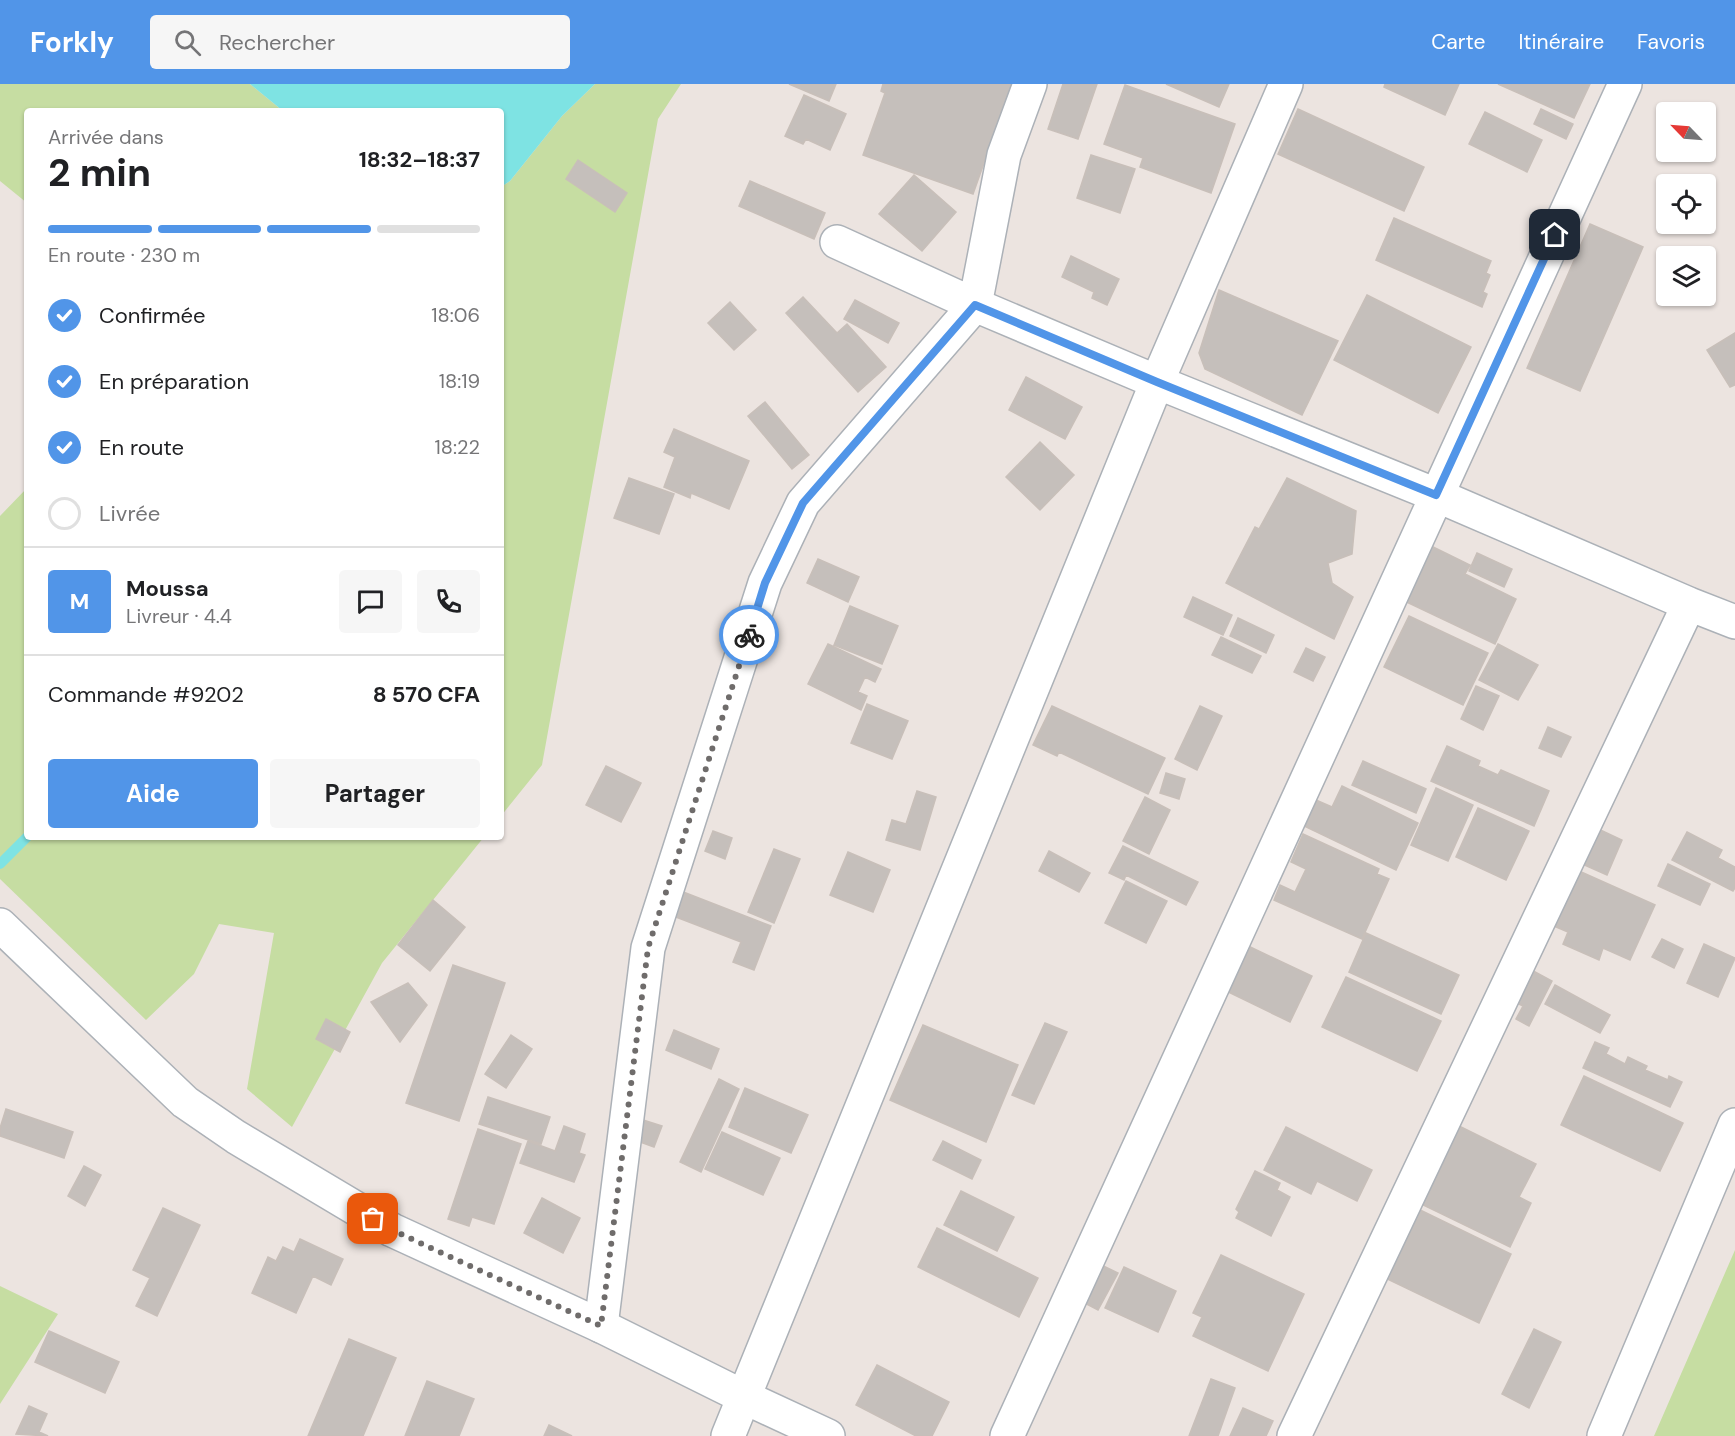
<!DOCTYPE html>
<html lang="fr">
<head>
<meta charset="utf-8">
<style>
  :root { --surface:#fff; --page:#f6f6f6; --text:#202124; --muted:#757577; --line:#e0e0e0; --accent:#5195e8 }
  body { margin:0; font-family:"DM Sans",sans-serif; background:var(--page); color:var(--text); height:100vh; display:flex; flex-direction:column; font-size:22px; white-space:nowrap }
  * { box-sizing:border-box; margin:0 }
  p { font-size:20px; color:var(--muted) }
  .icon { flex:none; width:33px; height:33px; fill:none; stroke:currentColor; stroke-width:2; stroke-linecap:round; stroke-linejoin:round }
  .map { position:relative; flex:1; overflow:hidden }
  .sheet { position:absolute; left:24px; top:24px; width:480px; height:732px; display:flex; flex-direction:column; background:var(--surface); border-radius:6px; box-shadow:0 2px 4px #0004 }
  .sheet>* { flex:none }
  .needle { width:39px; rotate:295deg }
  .controls { position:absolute; left:1656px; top:18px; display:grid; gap:12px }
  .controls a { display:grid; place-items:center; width:60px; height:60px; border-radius:6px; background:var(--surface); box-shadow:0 2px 4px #0004; font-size:30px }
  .pin { position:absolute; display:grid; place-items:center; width:51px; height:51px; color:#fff; margin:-26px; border-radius:12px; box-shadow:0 3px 9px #0006 }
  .courier { position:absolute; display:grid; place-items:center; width:60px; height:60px; margin:-30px; border:4px solid #5195e8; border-radius:50%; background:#fff; color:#222; box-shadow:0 2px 8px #0007 }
  .headline em { font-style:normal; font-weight:700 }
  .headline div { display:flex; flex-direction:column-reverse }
  .headline { display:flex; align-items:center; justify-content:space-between; height:102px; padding:0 24px }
  h1 { font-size:39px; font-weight:700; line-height:45px }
  .bar { display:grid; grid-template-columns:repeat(4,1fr); gap:9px 6px; align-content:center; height:72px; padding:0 24px }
  .bar i { height:8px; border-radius:4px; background:var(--line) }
  .bar .selected { background:var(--accent) }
  .bar p { grid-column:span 4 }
  .line { display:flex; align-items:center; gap:15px; padding:0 24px; border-top:2px solid var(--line) }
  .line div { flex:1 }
  .round { display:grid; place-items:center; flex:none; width:63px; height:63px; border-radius:6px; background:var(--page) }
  ol { padding:0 24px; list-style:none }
  li { display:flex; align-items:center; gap:18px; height:66px }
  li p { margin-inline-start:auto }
  li .icon { padding:6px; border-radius:50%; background:var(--accent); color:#fff; stroke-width:4 }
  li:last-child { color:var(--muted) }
  li i { width:33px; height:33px; border:3px solid var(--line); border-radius:50% }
  .primary-button { display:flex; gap:12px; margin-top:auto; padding:12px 24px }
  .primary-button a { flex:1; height:69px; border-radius:6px; background:var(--accent); color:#fff; font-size:24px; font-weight:700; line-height:69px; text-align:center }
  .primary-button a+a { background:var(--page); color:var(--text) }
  header { display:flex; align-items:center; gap:36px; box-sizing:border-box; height:84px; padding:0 30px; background:var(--accent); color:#fff }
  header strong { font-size:28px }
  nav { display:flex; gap:33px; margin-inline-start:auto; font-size:21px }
  .search { width:420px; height:54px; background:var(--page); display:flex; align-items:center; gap:15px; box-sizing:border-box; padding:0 21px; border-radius:6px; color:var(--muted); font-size:22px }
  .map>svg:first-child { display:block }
  .green { fill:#c6dda2 }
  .water { fill:#7ee3e3 }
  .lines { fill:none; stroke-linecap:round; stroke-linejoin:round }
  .stream { stroke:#7ee3e3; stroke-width:10 }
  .building { fill:#c5bfbb; stroke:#c8bfb9; stroke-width:1.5 }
  .minor-casing { stroke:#acb1b7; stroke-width:36 }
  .tertiary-casing { stroke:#acb1b7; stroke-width:36 }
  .minor { stroke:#fff; stroke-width:33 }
  .tertiary { stroke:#fff; stroke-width:33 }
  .done { stroke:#6f6c6b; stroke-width:6; stroke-dasharray:0 10.8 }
  .route { stroke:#5195e8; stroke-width:8 }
</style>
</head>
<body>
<header>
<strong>Forkly</strong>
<div class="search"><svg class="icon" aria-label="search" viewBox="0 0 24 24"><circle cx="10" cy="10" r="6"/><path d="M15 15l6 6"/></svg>Rechercher</div>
<nav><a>Carte</a><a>Itinéraire</a><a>Favoris</a></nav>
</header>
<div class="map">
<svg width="1735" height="1352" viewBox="0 0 1735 1352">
  <rect width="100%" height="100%" fill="#ece4e0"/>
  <!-- green -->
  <path class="green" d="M0,0H250L283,27H27V119L0,97Z
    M595,0H681L658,35L542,681L501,732V103L510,97L562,32Z
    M27,404V753H484L382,879L292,1043L247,1005L274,849L219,840L194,890L146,936L0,795V432Z
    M1735,1166V1352H1654Z
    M0,1202L58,1230L0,1320Z"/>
  <!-- water -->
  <path class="water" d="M250,0H595L562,32L510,97L501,103V27H283Z"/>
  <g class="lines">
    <!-- stream -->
    <path class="stream" d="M0,780L27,753"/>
  </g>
  <!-- building -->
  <path class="building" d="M789,0H836L829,17Z
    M883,0H1012L973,110L863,71L885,9L881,7Z
    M1063,0H1097L1078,55L1048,45Z
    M1166,0H1229L1219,23Z
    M1385,0H1459L1445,31L1384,3Z
    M1498,0H1590L1574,34Z
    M1125,1L1235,40L1211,109L1140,83L1143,74L1104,60Z
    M804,11L846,30L830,66L806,55L803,60L785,52Z
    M1298,25L1424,83L1404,127L1278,70Z
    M1541,25L1573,40L1566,55L1534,40Z
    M1485,28L1542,56L1527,88L1469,60Z
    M1091,71L1135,85L1120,129L1077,114Z
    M578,76L627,109L615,128L566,95Z
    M914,91L956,128L922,167L879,130Z
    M750,97L825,129L814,155L739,122Z
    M1394,134L1491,177L1486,189L1490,191L1483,208L1487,210L1482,223L1376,176Z
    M1590,140L1643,163L1580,307L1527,284Z
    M1071,172L1119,195L1107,221L1092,214L1094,208L1062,193Z
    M1219,206L1338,257L1302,331L1205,285L1199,269Z
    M1367,211L1471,263L1438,329L1334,276Z
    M803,213L837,249L847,240L886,283L858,308L786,229Z
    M855,216L899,239L888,259L844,235Z
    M730,218L756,246L734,266L708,239Z
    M1735,249V301L1730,303L1707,266Z
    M1026,293L1082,323L1065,355L1009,326Z
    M765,318L809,371L792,385L748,332Z
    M674,345L749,377L729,425L691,409L690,414L664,403L675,373L664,368Z
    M1040,358L1074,391L1040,426L1006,393Z
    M629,394L674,410L659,450L614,434Z
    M1287,394L1356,427L1352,470L1328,479L1332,499L1353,513L1334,555L1226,499L1255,443L1259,445Z
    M1427,460L1470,481L1465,490L1516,515L1495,560L1400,515Z
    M1477,469L1512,485L1504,503L1469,487Z
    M818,475L859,493L848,518L807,499Z
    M1193,513L1232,531L1223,551L1184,533Z
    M850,522L898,542L882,580L834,561Z
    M1409,532L1488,569L1463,621L1384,583Z
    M1238,534L1274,551L1266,569L1230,552Z
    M1221,553L1261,572L1252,589L1212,571Z
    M828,560L881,585L875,598L865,593L858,608L867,612L861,626L808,600Z
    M1498,560L1538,581L1518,616L1479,596Z
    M1306,564L1325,573L1313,597L1294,588Z
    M1476,602L1499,612L1483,646L1461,635Z
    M867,620L908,637L892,675L851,659Z
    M1052,622L1165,674L1148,710L1059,668L1057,672L1033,661Z
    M1200,622L1222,632L1197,686L1175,675Z
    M1548,643L1571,653L1561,673L1539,664Z
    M1447,662L1480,677L1478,682L1498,691L1501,686L1549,707L1534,742L1431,697Z
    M1363,677L1426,705L1416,729L1352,701Z
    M606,682L641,699L621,738L586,721Z
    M1166,689L1185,695L1179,715L1160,709Z
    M1342,702L1418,739L1396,786L1304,742L1316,716L1332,723Z
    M1436,704L1473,721L1448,777L1411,761Z
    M917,707L936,713L920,766L886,756L892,736L906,740Z
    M1145,713L1170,726L1149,770L1123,757Z
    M1478,724L1529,747L1506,796L1456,773Z
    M1594,743L1622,756L1607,791L1578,778Z
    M713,747L732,754L725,775L705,767Z
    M1687,748L1722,766L1718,774L1735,783V804L1733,807L1672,776Z
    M1303,750L1379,785L1377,790L1389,795L1362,855L1274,816L1280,801L1295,808L1306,785L1291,778Z
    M1123,762L1198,798L1186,821L1126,791L1124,796L1109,789Z
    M774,765L800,775L774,839L748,828Z
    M1049,767L1090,789L1079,808L1039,787Z
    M848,768L890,786L873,828L830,811Z
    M1668,780L1710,800L1700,821L1658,802Z
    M1579,787L1655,821L1630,876L1603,864L1599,876L1563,860L1568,848L1554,842Z
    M1126,797L1167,817L1146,859L1105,839Z
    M673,804L771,842L754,886L733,878L741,858L663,828Z
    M433,816L465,843L430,887L398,861Z
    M1366,849L1459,891L1441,930L1349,888Z
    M1662,855L1683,865L1674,884L1652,873Z
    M1704,860L1735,874L1718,913L1687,899Z
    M1246,861L1312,892L1290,938L1224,906Z
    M453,881L505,899L459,1037L406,1019Z
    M1524,882L1552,897L1529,942L1516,935L1523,922L1517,919Z
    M1346,893L1441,937L1417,987L1322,943Z
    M408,899L427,921L400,958L371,918Z
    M1555,901L1610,931L1600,949L1545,920Z
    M326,935L350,948L340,968L316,955Z
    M1045,939L1067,948L1034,1020L1012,1011Z
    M923,941L1018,981L986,1058L890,1016Z
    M674,946L719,965L711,985L666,966Z
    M511,951L532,965L506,1004L485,990Z
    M1595,958L1609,964L1606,970L1625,980L1628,973L1647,982L1645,986L1668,996L1669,992L1682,998L1670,1023L1583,984Z
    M1584,992L1683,1039L1660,1087L1561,1041Z
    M719,995L739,1005L701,1088L680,1078Z
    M745,1004L808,1031L791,1069L729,1043Z
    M488,1013L550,1033L541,1060L479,1040Z
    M6,1025L73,1048L64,1074L0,1052V1044Z
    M640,1035L662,1042L654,1063L632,1055Z
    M1457,1041L1536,1080L1519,1113L1531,1119L1510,1163L1419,1119Z
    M564,1042L585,1050L579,1069L585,1071L574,1098L520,1079L528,1057L555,1067Z
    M1286,1043L1372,1086L1357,1117L1317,1097L1311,1110L1264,1086Z
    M478,1045L521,1060L494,1140L472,1133L469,1142L448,1135Z
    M722,1048L780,1074L763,1111L705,1085Z
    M943,1057L981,1076L972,1095L933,1076Z
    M84,1082L101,1091L85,1122L68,1112Z
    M1255,1087L1280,1099L1277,1106L1290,1113L1271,1152L1236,1134L1239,1128L1236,1125Z
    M961,1107L1014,1133L997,1167L944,1141Z
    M542,1114L580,1134L563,1169L524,1149Z
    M163,1124L200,1141L157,1232L136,1222L150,1194L133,1186Z
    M1416,1124L1511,1170L1479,1239L1383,1193Z
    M937,1144L1038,1194L1019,1233L918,1183Z
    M300,1155L343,1175L331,1201L313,1192L296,1229L252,1209L268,1173L276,1177L283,1163L294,1168Z
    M1221,1171L1304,1210L1268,1287L1193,1252L1202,1233L1193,1229Z
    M1095,1178L1118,1189L1098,1226L1075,1214Z
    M1124,1183L1176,1207L1158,1248L1105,1224Z
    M1534,1245L1561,1258L1529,1324L1502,1310Z
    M49,1247L119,1278L105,1309L35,1278Z
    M349,1255L396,1274L363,1352H308Z
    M877,1281L949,1318L932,1352H916L856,1321Z
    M1211,1295L1235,1304L1218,1352H1189Z
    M427,1297L474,1315L459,1352H405Z
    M29,1322L47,1330L39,1348L48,1352L16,1350Z
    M1243,1324L1273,1337L1266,1352H1230Z
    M549,1341L572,1352H544Z"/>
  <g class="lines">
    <!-- minor casing -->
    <g class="minor-casing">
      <path id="minor" d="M837,158L975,221L1157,298L1436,411L1689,520L1735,538
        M601,1242L648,864L765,499L803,419L975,221L1004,71L1030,0
        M728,1352L1157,298L1286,0
        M1007,1352L1625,0
        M1294,1352L1689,520
        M1604,1352L1735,1041"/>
    </g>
    <!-- tertiary casing -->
    <g class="tertiary-casing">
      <path id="tertiary" d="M0,841L185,1018L236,1053L392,1146L601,1242L744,1313L828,1352"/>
    </g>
    <!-- minor -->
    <use href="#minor" class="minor"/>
    <!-- tertiary -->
    <use href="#tertiary" class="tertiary"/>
  </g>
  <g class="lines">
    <!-- done -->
    <path class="done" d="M373,1135L392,1146L601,1242L648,864L749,551"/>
    <!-- route -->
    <path class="route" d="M749,551L765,499L803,419L975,221L1157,298L1436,411L1555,151"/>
  </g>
</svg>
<div class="controls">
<a><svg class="needle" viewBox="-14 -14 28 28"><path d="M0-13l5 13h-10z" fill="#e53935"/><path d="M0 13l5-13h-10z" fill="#757577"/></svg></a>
<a><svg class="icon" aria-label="locate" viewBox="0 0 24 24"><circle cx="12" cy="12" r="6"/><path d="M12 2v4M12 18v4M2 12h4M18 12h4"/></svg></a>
<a><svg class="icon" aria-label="layers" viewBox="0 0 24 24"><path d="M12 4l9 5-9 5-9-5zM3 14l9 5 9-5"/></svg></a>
</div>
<div class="pin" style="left:373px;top:1135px;background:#ea580c"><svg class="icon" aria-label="bag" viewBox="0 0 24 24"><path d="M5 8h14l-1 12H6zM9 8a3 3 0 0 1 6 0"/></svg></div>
<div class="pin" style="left:1555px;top:151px;background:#1f2937"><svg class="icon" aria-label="home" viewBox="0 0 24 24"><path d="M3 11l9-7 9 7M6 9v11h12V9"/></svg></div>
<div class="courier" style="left:749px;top:551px"><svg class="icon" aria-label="bike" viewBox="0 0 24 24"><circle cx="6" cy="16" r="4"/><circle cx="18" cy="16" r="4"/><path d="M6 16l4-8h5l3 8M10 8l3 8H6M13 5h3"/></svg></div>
<section class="sheet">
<div class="headline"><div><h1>2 min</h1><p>Arrivée dans</p></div><em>18:32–18:37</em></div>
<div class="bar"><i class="selected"></i><i class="selected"></i><i class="selected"></i><i></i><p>En route · 230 m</p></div>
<ol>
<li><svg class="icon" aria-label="check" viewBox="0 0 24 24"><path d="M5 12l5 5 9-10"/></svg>Confirmée<p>18:06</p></li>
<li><svg class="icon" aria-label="check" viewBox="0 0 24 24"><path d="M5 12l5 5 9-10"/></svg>En préparation<p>18:19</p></li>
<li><svg class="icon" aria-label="check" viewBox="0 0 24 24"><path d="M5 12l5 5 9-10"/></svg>En route<p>18:22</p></li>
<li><i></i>Livrée</li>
</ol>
<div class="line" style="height:108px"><b class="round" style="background:var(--accent);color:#fff">M</b><div><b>Moussa</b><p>Livreur · 4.4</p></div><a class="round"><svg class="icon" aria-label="chat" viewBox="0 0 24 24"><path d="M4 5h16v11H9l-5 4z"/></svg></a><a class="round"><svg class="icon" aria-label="phone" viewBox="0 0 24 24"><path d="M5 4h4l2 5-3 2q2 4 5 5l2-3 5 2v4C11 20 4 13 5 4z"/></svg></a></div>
<div class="line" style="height:78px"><div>Commande #9202</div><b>8 570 CFA</b></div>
<div class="primary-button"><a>Aide</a><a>Partager</a></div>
</section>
</div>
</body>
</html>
